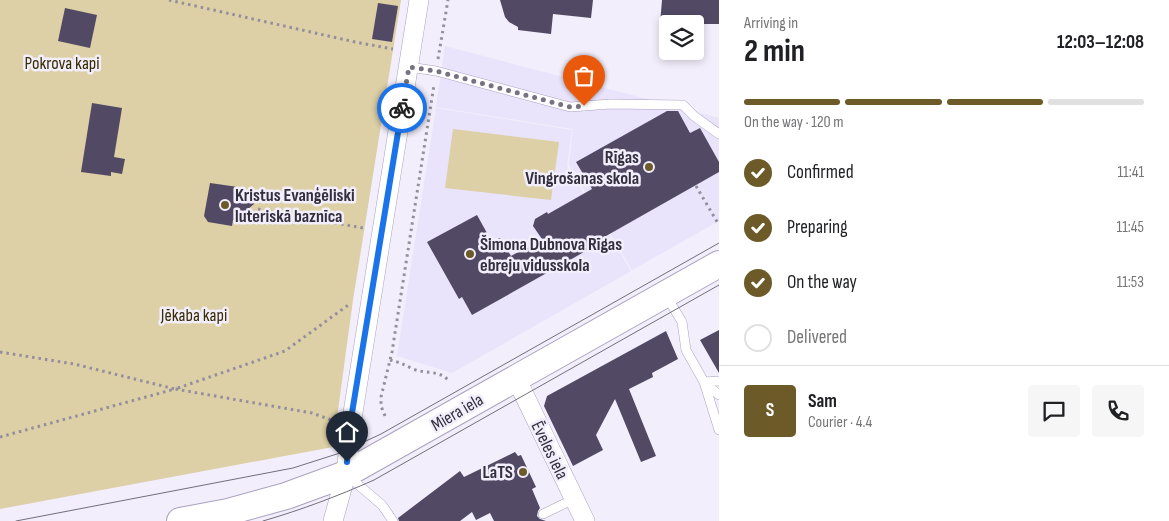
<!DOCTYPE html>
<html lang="en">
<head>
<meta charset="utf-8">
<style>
  :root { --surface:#fff; --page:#f6f6f6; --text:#202124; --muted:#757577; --line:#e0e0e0; --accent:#6c5b29 }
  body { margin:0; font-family:"Sofia Sans Condensed",sans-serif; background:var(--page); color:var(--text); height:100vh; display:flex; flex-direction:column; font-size:19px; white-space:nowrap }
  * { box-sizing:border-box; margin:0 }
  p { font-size:16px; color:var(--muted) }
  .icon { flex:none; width:28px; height:28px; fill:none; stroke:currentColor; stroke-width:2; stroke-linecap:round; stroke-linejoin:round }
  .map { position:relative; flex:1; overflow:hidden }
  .sheet { display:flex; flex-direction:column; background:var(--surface); width:450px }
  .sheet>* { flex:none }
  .fabs { position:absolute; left:659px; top:15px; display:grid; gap:10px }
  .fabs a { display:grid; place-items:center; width:45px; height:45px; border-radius:5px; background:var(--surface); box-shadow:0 2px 8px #0003; font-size:25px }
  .pin { position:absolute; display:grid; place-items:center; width:42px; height:42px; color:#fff; margin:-51px -21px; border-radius:50% 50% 50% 0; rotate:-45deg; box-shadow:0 0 5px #0007 }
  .pin .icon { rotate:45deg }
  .courier { position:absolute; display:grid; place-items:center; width:50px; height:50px; margin:-25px; border:4px solid #1a73e8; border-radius:50%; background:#fff; color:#222; box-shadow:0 1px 6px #0007 }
  .head em { font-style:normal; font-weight:700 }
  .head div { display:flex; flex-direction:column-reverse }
  .head { display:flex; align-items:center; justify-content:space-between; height:85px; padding:0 25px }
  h1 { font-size:32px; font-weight:700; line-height:38px }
  .bar { display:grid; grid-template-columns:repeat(4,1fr); gap:8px 5px; align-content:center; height:60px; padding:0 25px }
  .bar i { height:6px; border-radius:4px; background:var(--line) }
  .bar .on { background:var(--accent) }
  .bar p { grid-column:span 4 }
  .line { display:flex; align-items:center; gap:12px; padding:0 25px; border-top:1px solid var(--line) }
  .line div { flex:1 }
  .round { display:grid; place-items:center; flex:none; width:52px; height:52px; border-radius:5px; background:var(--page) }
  ol { padding:0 25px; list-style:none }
  li { display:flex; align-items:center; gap:15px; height:55px }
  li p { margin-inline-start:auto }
  li .icon { padding:5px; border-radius:50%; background:var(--accent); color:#fff; stroke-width:4 }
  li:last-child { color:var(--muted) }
  li i { width:28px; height:28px; border:2px solid var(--line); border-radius:50% }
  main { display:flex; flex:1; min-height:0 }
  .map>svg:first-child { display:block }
  .built { fill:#e9e3fb }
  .green { fill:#ddcfa6 }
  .building { fill:#524965 }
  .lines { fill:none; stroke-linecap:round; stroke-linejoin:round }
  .lane-casing { stroke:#aba1c0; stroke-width:10 }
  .street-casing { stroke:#aba1c0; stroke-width:20 }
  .secondary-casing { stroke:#aba1c0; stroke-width:28 }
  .path { stroke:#938f9c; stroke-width:3; stroke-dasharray:2.5 4; stroke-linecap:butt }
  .lane { stroke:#fff; stroke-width:9 }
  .street { stroke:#fff; stroke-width:19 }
  .secondary { stroke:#fff; stroke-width:26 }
  .tram { stroke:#726e7b; stroke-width:1 }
  .done { stroke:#76727f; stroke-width:5; stroke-dasharray:0 9 }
  .route { stroke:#1a73e8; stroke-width:6 }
  .poi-dot { fill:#6c5b29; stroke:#f2eefb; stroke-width:2 }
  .labels { text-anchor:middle; stroke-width:5; stroke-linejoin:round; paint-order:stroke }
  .park-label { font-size:18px; fill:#382c04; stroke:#f2eefb }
  .poi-label { font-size:18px; font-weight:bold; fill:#332f3c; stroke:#f2eefb; text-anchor:end }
  .street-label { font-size:18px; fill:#332f3c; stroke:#f2eefb }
</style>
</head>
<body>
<main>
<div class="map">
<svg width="719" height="521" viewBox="0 0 719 521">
  <rect width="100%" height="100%" fill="#f2eefb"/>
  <!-- built -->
  <path class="built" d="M445,46L719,118V221L632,270L569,165L573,129L436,107Z
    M436,108L572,130L567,166L631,271L452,373L397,356Z"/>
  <!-- green -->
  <path class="green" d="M0,0H401L353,300L333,447L0,509Z
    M453,129L559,142L551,200L445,188Z"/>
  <!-- building -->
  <path class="building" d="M500,0H593L591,18L553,14L551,34L518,30V27L509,22L505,17Z
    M662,0H719V24H660Z
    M378,3L398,6L392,42L372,39Z
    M65,8L97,15L90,48L58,41Z
    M92,103L122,108L114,157L125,159L122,174L111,172V176L81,172Z
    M667,111H678L690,133L700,128L719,162V172L599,240L600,243L472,315L462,297L459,299L427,242L477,215L492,242L500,238L511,256L542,239L533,226L535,219L547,212L548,214L592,189L576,162Z
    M210,183L238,187V194L247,195L254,204L248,209L252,216L240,221L233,220L232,226L208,222L204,216Z
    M719,330V373L700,340Z
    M666,331L678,359L652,373L653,377L629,389L656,456L641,462L615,399L596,435L603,450L573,466L544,406L547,396Z
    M515,452L518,456L521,455L536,487L532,489L540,508L538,511L537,516L540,519L546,521H494L490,513L476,520L472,512L460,521H399L398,518L460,471L464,477Z"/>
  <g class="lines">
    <!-- lane casing -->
    <g class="lane-casing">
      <path id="lane" d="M409,67L436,71L570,107L611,104L683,105L694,116L719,134
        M667,297L682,322L686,350L704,382L719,430
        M719,381L704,382L719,395
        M348,476L382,505L393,521
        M543,514L574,499"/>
    </g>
    <!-- street casing -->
    <g class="street-casing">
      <path id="street" d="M516,378L585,521
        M333,521L346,474L351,425L419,0"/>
    </g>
    <!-- secondary casing -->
    <g class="secondary-casing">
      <path id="secondary" d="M180,521L228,512L286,496L346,474L719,264"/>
    </g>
    <!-- path -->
    <path class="path" d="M169,0L355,42L393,49
      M438,59L448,0
      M696,186L719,225
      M258,209L363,228
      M0,352L74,364L175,389L285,351L351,303
      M390,360C399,362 405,365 413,369C425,374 439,370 448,380
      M385,416L381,406V397L392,352L434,85
      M0,437L175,389L312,413L334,421"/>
    <!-- lane -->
    <use href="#lane" class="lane"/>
    <!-- street -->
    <use href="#street" class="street"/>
    <!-- secondary -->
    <use href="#secondary" class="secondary"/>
    <!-- tram -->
    <path class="tram" d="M16,521L293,468L340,453L381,434L719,243
      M263,521C301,510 338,496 374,480L719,285"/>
  </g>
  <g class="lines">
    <!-- done -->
    <path class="done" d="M402,108L409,67L436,71L570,107L584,106"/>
    <!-- route -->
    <path class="route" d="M347,462L350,425L402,108"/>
  </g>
  <!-- markers -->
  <g class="poi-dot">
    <circle cx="649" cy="167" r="5"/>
    <circle cx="225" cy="205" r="5"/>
    <circle cx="470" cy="254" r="5"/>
    <circle cx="523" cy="472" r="5"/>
  </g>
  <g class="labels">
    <!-- park labels -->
    <g class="park-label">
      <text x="62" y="69">Pokrova kapi</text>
      <text x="194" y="321">Jēkaba kapi</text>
    </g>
    <!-- poi labels -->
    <g class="poi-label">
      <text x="639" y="163">Rīgas<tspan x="639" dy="21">Vingrošanas skola</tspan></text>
      <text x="235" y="201" text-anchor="start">Kristus Evanģēliski<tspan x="235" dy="21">luteriskā baznīca</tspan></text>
      <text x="480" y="250" text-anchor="start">Šimona Dubnova Rīgas<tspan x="480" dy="21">ebreju vidusskola</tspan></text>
      <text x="513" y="478">LaTS</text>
    </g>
    <!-- street labels -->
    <g class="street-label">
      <text transform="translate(457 412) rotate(-30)" y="6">Miera iela</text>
      <text transform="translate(550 450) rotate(64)" y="6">Ēveles iela</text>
    </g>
  </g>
</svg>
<div class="fabs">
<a><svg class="icon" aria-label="layers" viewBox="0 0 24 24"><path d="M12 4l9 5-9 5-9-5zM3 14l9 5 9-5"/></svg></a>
</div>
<div class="pin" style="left:584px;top:106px;background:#ea580c"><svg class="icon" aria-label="bag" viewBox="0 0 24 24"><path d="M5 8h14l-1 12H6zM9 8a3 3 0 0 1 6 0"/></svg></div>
<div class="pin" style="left:347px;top:462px;background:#1f2937"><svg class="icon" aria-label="home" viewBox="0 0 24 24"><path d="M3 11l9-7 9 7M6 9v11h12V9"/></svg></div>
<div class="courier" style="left:402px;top:108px"><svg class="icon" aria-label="bike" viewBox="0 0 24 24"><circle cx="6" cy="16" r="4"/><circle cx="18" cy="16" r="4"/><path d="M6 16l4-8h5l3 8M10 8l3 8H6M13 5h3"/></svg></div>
</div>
<section class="sheet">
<div class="head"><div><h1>2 min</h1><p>Arriving in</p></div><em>12:03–12:08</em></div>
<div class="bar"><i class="on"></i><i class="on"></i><i class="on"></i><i></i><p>On the way · 120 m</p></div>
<ol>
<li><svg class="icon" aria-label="check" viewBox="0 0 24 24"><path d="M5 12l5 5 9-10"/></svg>Confirmed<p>11:41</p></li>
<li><svg class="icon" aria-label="check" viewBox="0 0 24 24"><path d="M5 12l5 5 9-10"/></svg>Preparing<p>11:45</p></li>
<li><svg class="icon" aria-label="check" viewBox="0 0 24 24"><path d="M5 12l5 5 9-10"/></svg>On the way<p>11:53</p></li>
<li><i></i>Delivered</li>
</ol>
<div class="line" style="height:90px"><b class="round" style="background:var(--accent);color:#fff">S</b><div><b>Sam</b><p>Courier · 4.4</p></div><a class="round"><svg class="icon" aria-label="chat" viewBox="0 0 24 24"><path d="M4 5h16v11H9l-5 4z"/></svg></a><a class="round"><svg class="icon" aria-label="phone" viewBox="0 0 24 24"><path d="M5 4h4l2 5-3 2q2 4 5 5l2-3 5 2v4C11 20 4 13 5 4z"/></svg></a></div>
</section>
</main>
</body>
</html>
